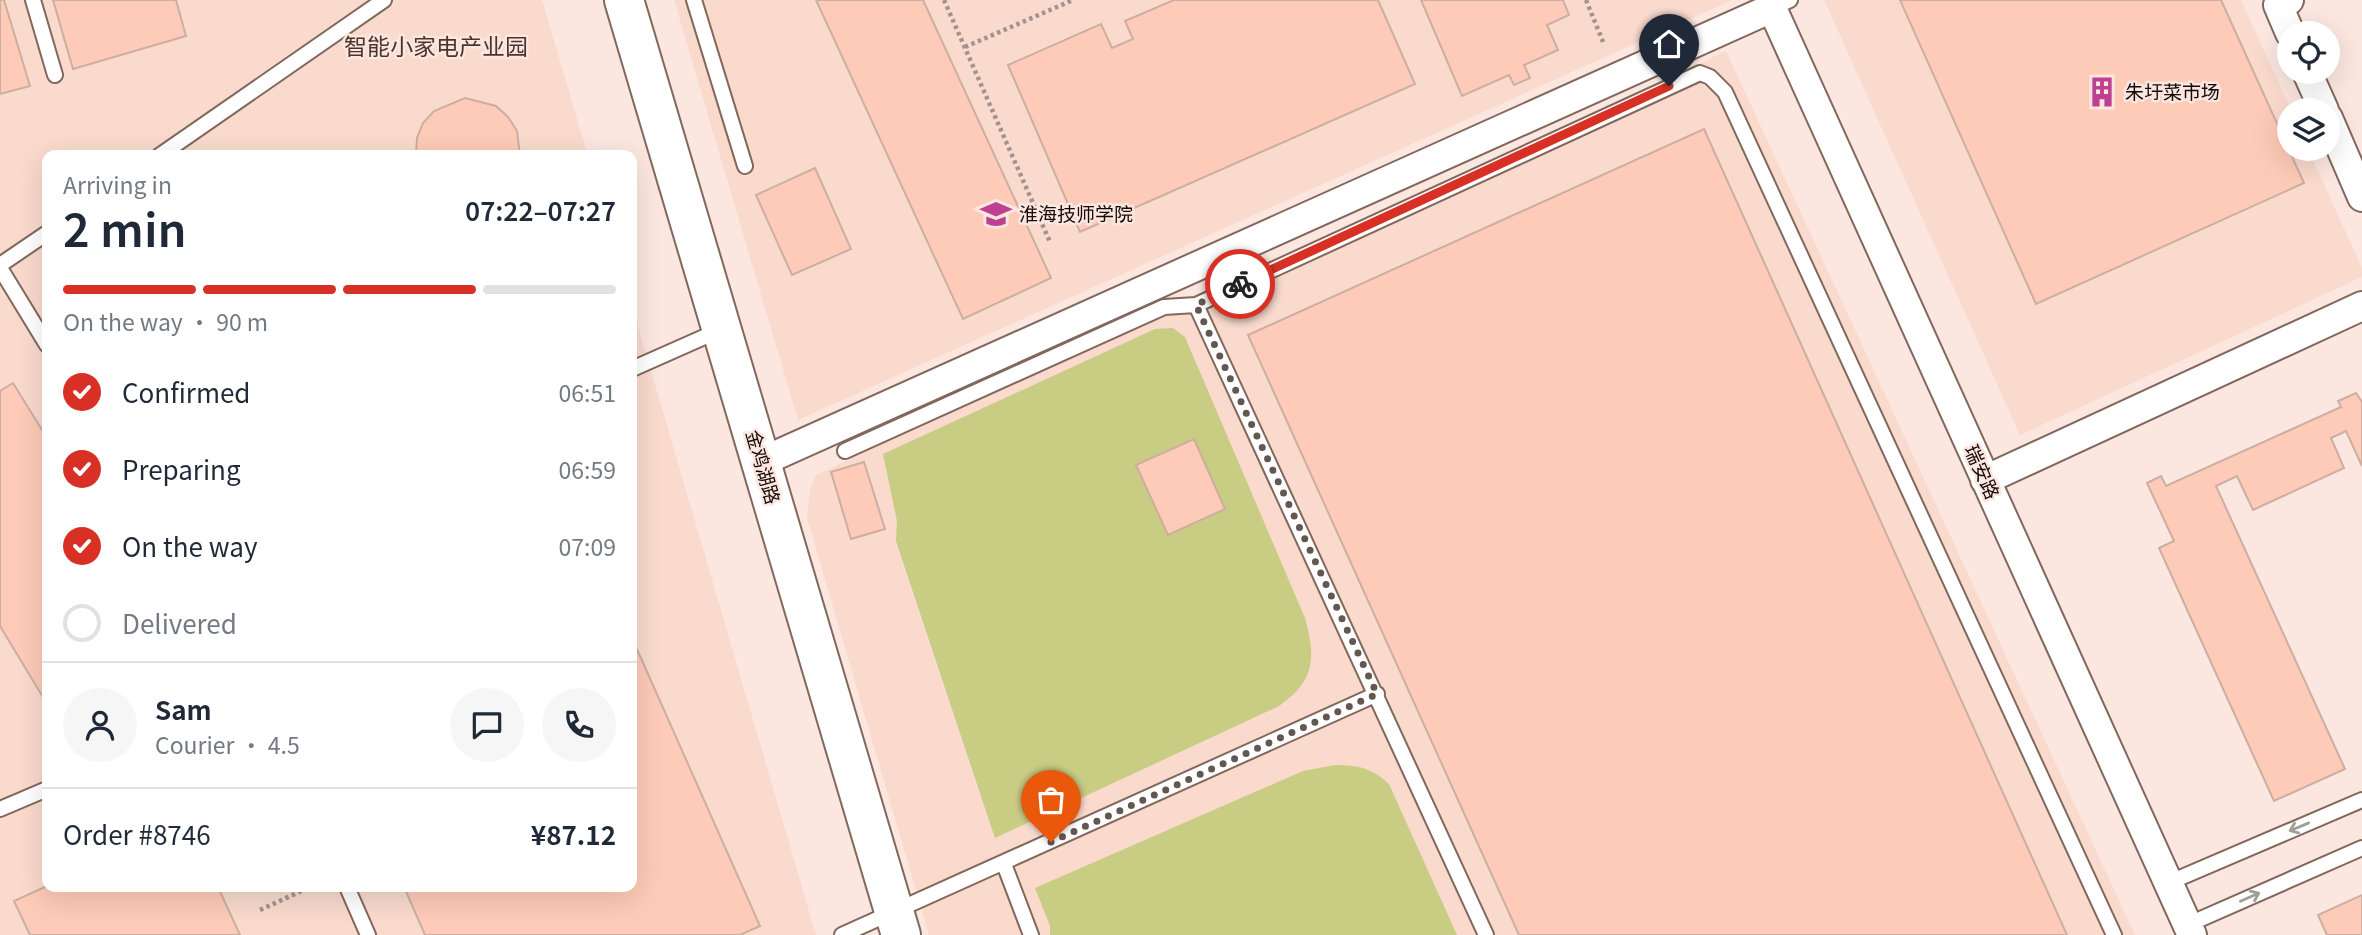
<!DOCTYPE html>
<html lang="en">
<head>
<meta charset="utf-8">
<style>
  :root { --surface:#fff; --page:#f6f6f7; --text:#1f2937; --muted:#747a83; --line:#e0e1e3; --accent:#d93025 }
  body { margin:0; font-family:Georgia,"Noto Sans SC",serif; background:var(--page); color:var(--text); height:100vh; display:flex; flex-direction:column; font-size:26px; white-space:nowrap }
  * { box-sizing:border-box; margin:0 }
  p { font-size:23px; color:var(--muted) }
  .icon { flex:none; width:38px; height:38px; fill:none; stroke:currentColor; stroke-width:2; stroke-linecap:round; stroke-linejoin:round }
  .map { position:relative; flex:1; overflow:hidden }
  .side { position:absolute; left:42px; top:150px; width:595px; height:742px; display:flex; flex-direction:column; background:var(--surface); border-radius:14px; box-shadow:0 7px 28px #0002 }
  .side>* { flex:none }
  .tools { position:absolute; left:2277px; top:21px; display:grid; gap:14px }
  .tools a { display:grid; place-items:center; width:63px; height:63px; border-radius:50%; background:var(--surface); box-shadow:0 7px 28px #0002; font-size:35px }
  .pin { position:absolute; display:grid; place-items:center; width:60px; height:60px; color:#fff; margin:-72px -30px; border-radius:50% 50% 50% 0; rotate:-45deg; box-shadow:0 0 7px #0007 }
  .pin .icon { rotate:45deg }
  .courier { position:absolute; display:grid; place-items:center; width:70px; height:70px; margin:-35px; border:5px solid #d93025; border-radius:50%; background:#fff; color:#222; box-shadow:0 2px 9px #0007 }
  .headline em { font-style:normal; font-weight:600 }
  .headline div { display:flex; flex-direction:column-reverse }
  .headline { display:flex; align-items:center; justify-content:space-between; height:119px; padding:0 21px }
  h1 { font-size:46px; font-weight:600; line-height:52px }
  .bar { display:grid; grid-template-columns:repeat(4,1fr); gap:10px 7px; align-content:center; height:84px; padding:0 21px }
  .bar i { height:9px; border-radius:5px; background:var(--line) }
  .bar .selected { background:var(--accent) }
  .bar p { grid-column:span 4 }
  .line { display:flex; align-items:center; gap:18px; padding:0 21px; border-top:2px solid var(--line) }
  .line div { flex:1 }
  .round { display:grid; place-items:center; flex:none; width:74px; height:74px; border-radius:37px; background:var(--page) }
  ol { padding:0 21px; list-style:none }
  li { display:flex; align-items:center; gap:21px; height:77px }
  li p { margin-inline-start:auto }
  li .icon { padding:7px; border-radius:50%; background:var(--accent); color:#fff; stroke-width:4 }
  li:last-child { color:var(--muted) }
  li i { width:38px; height:38px; border:4px solid var(--line); border-radius:50% }
  .map>svg:first-child { display:block }
  .built { fill:#f9dacd }
  .green { fill:#c9cc83 }
  .building { fill:#fdcbb7; stroke:#ccaea2; stroke-width:2 }
  .lines { fill:none; stroke-linecap:round; stroke-linejoin:round }
  .lane-casing { stroke:#82675c; stroke-width:18 }
  .street-casing { stroke:#82675c; stroke-width:32 }
  .secondary-casing { stroke:#82675c; stroke-width:42 }
  .path { stroke:#a3938e; stroke-width:4.5; stroke-dasharray:3.5 3.5; stroke-linecap:butt }
  .lane { stroke:#fff; stroke-width:14 }
  .street { stroke:#fff; stroke-width:28 }
  .secondary { stroke:#fff; stroke-width:38 }
  .oneway { stroke:#a19d9b }
  .done { stroke:#645752; stroke-width:7; stroke-dasharray:0 12.6 }
  .route { stroke:#d93025; stroke-width:9 }
  .labels { text-anchor:middle; stroke-width:5; stroke-linejoin:round; paint-order:stroke }
  .poi-label { font-size:19px; fill:#130906; stroke:#fbe7e0; text-anchor:start }
  .street-label { font-size:19px; fill:#130906; stroke:#fbe7e0 }
  .quarter-label { font-size:23px; fill:#4d342b; stroke:#fbe7e0 }
</style>
</head>
<body>
<div class="map">
<svg width="2362" height="935" viewBox="0 0 2362 935">
  <rect width="100%" height="100%" fill="#fbe7e0"/>
  <!-- built -->
  <path class="built" d="M0,0H542L588,156H47V887H632V306L816,935H0Z
    M674,0H1732L798,420Z
    M1824,0H2241L2291,110L2289,149H2308L2362,268V277L2020,435Z
    M1726,51L2135,935H929L807,518L810,490L816,475Z"/>
  <!-- green -->
  <path class="green" d="M1173,328L1185,337L1305,618C1316,658 1315,681 1279,706L995,838L896,541L897,521L883,454L1155,329Z
    M1335,765C1358,765 1372,768 1389,784L1457,935H1050V926L1035,888L1303,771Z"/>
  <!-- building -->
  <path class="building" d="M0,0H4L30,86L0,94Z
    M53,0H176L186,36L73,69Z
    M816,0H923L1051,278L963,319Z
    M1174,0H1378L1415,84L1080,232L1008,65L1101,24L1112,48L1133,39L1125,21Z
    M1421,0H1563L1569,15L1547,25L1558,50L1524,65L1530,78L1514,85L1509,75L1462,96Z
    M1900,0H2221L2304,183L2036,304Z
    M465,98L496,106L508,117L517,131L520,156H416L417,138L423,123L434,111Z
    M1704,129L2067,935H1519L1248,335Z
    M815,168L851,249L792,275L756,195Z
    M13,383L47,438V704L0,626V391Z
    M2356,393L2362,402V466L2346,431L2331,438L2344,468L2253,510L2237,476L2216,486L2345,769L2274,801L2159,548L2174,541L2147,483L2161,476L2166,486L2341,407L2338,401Z
    M1194,439L1225,509L1168,535L1136,465Z
    M864,462L885,529L851,539L831,472Z
    M632,638L760,926L740,935H425L404,887H632Z
    M47,886L218,887L240,935H30L14,901Z
    M2362,895V935H2327L2318,915Z"/>
  <g class="lines">
    <!-- lane casing -->
    <g class="lane-casing">
      <path id="lane" d="M33,0L55,75
        M694,0L745,166
        M1771,4L1772,8L1790,0
        M159,156L384,0
        M0,265L47,233
        M0,268L47,345
        M1196,305L1486,935
        M632,369L720,330
        M845,451L1164,307L1196,305L1700,73L1710,77L1725,92L2114,935
        M0,809L47,789
        M1004,864L1031,935
        M2168,883L2362,800
        M347,887L368,935
        M2187,925L2362,848
        M842,935L1377,694"/>
    </g>
    <!-- street casing -->
    <g class="street-casing">
      <path id="street" d="M2289,0L2278,5L2290,33
        M2307,72L2324,110
        M2328,118L2362,197
        M761,462L1772,8L2192,935
        M1985,480L2362,306"/>
    </g>
    <!-- secondary casing -->
    <g class="secondary-casing">
      <path id="secondary" d="M624,0L901,935"/>
    </g>
    <!-- path -->
    <path class="path" d="M944,0L1050,242
      M1586,0L1603,42
      M965,47L1073,0
      M260,910L310,887"/>
    <!-- lane -->
    <use href="#lane" class="lane"/>
    <!-- street -->
    <use href="#street" class="street"/>
    <!-- secondary -->
    <use href="#secondary" class="secondary"/>
  </g>
  <!-- one-way arrows -->
  <defs><path id="oneway-shaft" d="M-6 0H5M1.5-3L5.5 0L1.5 3" fill="none" stroke-width="1.6" stroke-linecap="round" stroke-linejoin="round" transform="scale(1.75)"/></defs>
  <g class="oneway">
    <use href="#oneway-shaft" transform="translate(2299 827) rotate(157)"/>
    <use href="#oneway-shaft" transform="translate(2250 897) rotate(-24)"/>
  </g>
  <g class="lines">
    <!-- done -->
    <path class="done" d="M1051,842L1377,694L1196,305L1240,284"/>
    <!-- route -->
    <path class="route" d="M1240,284L1669,86"/>
  </g>
  <!-- icons -->
  <defs>
    <g id="building-bare" transform="scale(2.415)"><path d="M-4-6H4V6H1V3H-1V6H-4ZM-2.5-4.3h1.7v1.8h-1.7ZM.8-4.3h1.7v1.8H.8ZM-2.5-1h1.7V.8h-1.7ZM.8-1h1.7V.8H.8Z" fill="#bd4190" stroke="#fbe7e0" stroke-width="2.5" paint-order="stroke"/></g>
    <g id="school-bare" transform="scale(2.415)"><path d="M0-5L7-2L0 1L-7-2ZM-4 1L0 2.5L4 1V4Q0 6-4 4Z" fill="#bd4190" stroke="#fbe7e0" stroke-width="2.5" paint-order="stroke"/></g>
  </defs>
  <g fill-rule="evenodd">
    <use href="#building-bare" x="2102" y="92"/>
    <use href="#school-bare" x="996" y="214"/>
  </g>
  <g class="labels">
    <!-- poi labels -->
    <g class="poi-label">
      <text x="2125" y="99">朱圩菜市场</text>
      <text x="1019" y="221">淮海技师学院</text>
    </g>
    <!-- street labels -->
    <g class="street-label">
      <text transform="translate(763 467) rotate(74)" y="7">金鸡湖路</text>
      <text transform="translate(1982 472) rotate(66)" y="7">瑞安路</text>
    </g>
    <!-- quarter labels -->
    <g class="quarter-label">
      <text x="436" y="55">智能小家电产业园</text>
    </g>
  </g>
</svg>
<div class="tools">
<a><svg class="icon" aria-label="locate" viewBox="0 0 24 24"><circle cx="12" cy="12" r="6"/><path d="M12 2v4M12 18v4M2 12h4M18 12h4"/></svg></a>
<a><svg class="icon" aria-label="layers" viewBox="0 0 24 24"><path d="M12 4l9 5-9 5-9-5zM3 14l9 5 9-5"/></svg></a>
</div>
<div class="pin" style="left:1051px;top:842px;background:#ea580c"><svg class="icon" aria-label="bag" viewBox="0 0 24 24"><path d="M5 8h14l-1 12H6zM9 8a3 3 0 0 1 6 0"/></svg></div>
<div class="pin" style="left:1669px;top:86px;background:#1f2937"><svg class="icon" aria-label="home" viewBox="0 0 24 24"><path d="M3 11l9-7 9 7M6 9v11h12V9"/></svg></div>
<div class="courier" style="left:1240px;top:284px"><svg class="icon" aria-label="bike" viewBox="0 0 24 24"><circle cx="6" cy="16" r="4"/><circle cx="18" cy="16" r="4"/><path d="M6 16l4-8h5l3 8M10 8l3 8H6M13 5h3"/></svg></div>
<section class="side">
<div class="headline"><div><h1>2 min</h1><p>Arriving in</p></div><em>07:22–07:27</em></div>
<div class="bar"><i class="selected"></i><i class="selected"></i><i class="selected"></i><i></i><p>On the way · 90 m</p></div>
<ol>
<li><svg class="icon" aria-label="check" viewBox="0 0 24 24"><path d="M5 12l5 5 9-10"/></svg>Confirmed<p>06:51</p></li>
<li><svg class="icon" aria-label="check" viewBox="0 0 24 24"><path d="M5 12l5 5 9-10"/></svg>Preparing<p>06:59</p></li>
<li><svg class="icon" aria-label="check" viewBox="0 0 24 24"><path d="M5 12l5 5 9-10"/></svg>On the way<p>07:09</p></li>
<li><i></i>Delivered</li>
</ol>
<div class="line" style="height:126px"><a class="round"><svg class="icon" aria-label="person" viewBox="0 0 24 24"><circle cx="12" cy="8" r="4"/><path d="M4 21q1-7 8-7t8 7"/></svg></a><div><b>Sam</b><p>Courier · 4.5</p></div><a class="round"><svg class="icon" aria-label="chat" viewBox="0 0 24 24"><path d="M4 5h16v11H9l-5 4z"/></svg></a><a class="round"><svg class="icon" aria-label="phone" viewBox="0 0 24 24"><path d="M5 4h4l2 5-3 2q2 4 5 5l2-3 5 2v4C11 20 4 13 5 4z"/></svg></a></div>
<div class="line" style="height:91px"><div>Order #8746</div><b>¥87.12</b></div>
</section>
</div>
</body>
</html>
